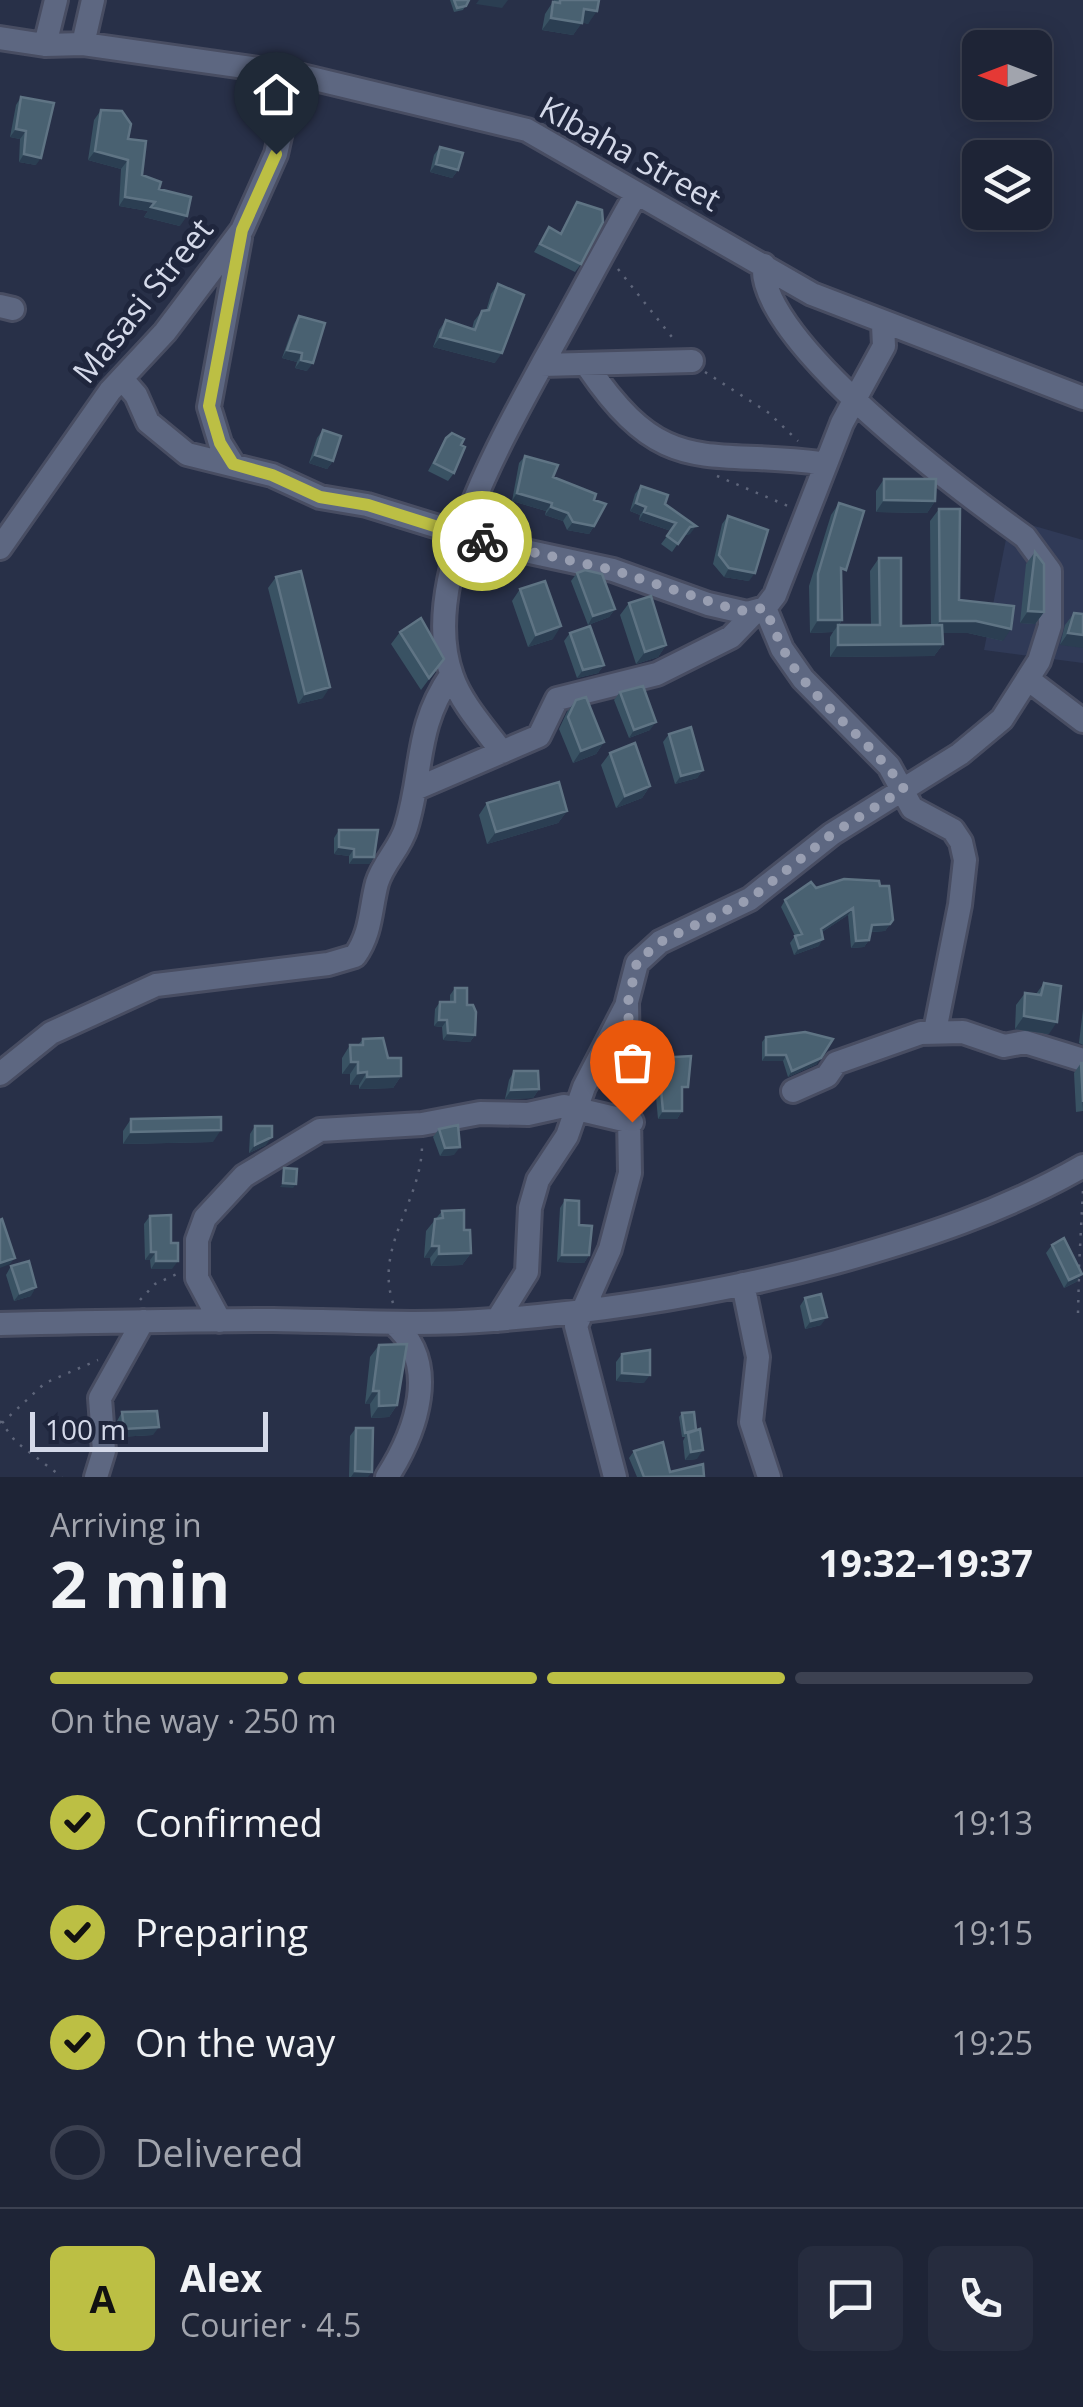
<!DOCTYPE html>
<html lang="en">
<head>
<meta charset="utf-8">
<style>
  :root { --surface:#1e2436; --page:#262c3e; --text:#f1f3f6; --muted:#a1a4ad; --line:#3c4151; --accent:#bcbf44 }
  body { margin:0; font-family:"Open Sans",sans-serif; background:var(--page); color:var(--text); height:100vh; display:flex; flex-direction:column; font-size:38px; white-space:nowrap }
  * { box-sizing:border-box; margin:0 }
  p { font-size:32px; color:var(--muted) }
  .icon { flex:none; width:55px; height:55px; fill:none; stroke:currentColor; stroke-width:2; stroke-linecap:round; stroke-linejoin:round }
  .map { position:relative; height:1477px; overflow:hidden }
  .side { display:flex; flex-direction:column; background:var(--surface); flex:1 }
  .side>* { flex:none }
  .needle { width:65px; rotate:270deg }
  .fabs { position:absolute; left:962px; top:30px; display:grid; gap:20px }
  .fabs a { display:grid; place-items:center; width:90px; height:90px; border-radius:15px; background:var(--surface); box-shadow:0 5px 25px #0003,0 0 0 2px var(--line); font-size:50px }
  .scale { position:absolute; left:30px; bottom:25px; width:238px; box-sizing:border-box; padding-left:10px; border:5px solid #d4d9e9; border-top:0; font-size:28px; line-height:35px; white-space:nowrap; color:#d4d9e9; -webkit-text-stroke:8px #1f263d; paint-order:stroke }
  .pin { position:absolute; display:grid; place-items:center; width:85px; height:85px; color:#fff; margin:-102px -42px; border-radius:50% 50% 50% 0; rotate:-45deg; box-shadow:0 0 10px #0007 }
  .pin .icon { rotate:45deg }
  .courier { position:absolute; display:grid; place-items:center; width:100px; height:100px; margin:-50px; border:8px solid #bcbf44; border-radius:50%; background:#fff; color:#222; box-shadow:0 2px 12px #0007 }
  .overview em { font-style:normal; font-weight:700 }
  .overview div { display:flex; flex-direction:column-reverse }
  .overview { display:flex; align-items:center; justify-content:space-between; height:170px; padding:0 50px }
  h1 { font-size:65px; font-weight:700; line-height:75px }
  .bar { display:grid; grid-template-columns:repeat(4,1fr); gap:15px 10px; align-content:center; height:120px; padding:0 50px }
  .bar i { height:12px; border-radius:8px; background:var(--line) }
  .bar .selected { background:var(--accent) }
  .bar p { grid-column:span 4 }
  .line { display:flex; align-items:center; gap:25px; padding:0 50px; border-top:2px solid var(--line) }
  .line div { flex:1 }
  .round { display:grid; place-items:center; flex:none; width:105px; height:105px; border-radius:15px; background:var(--page) }
  ol { padding:0 50px; list-style:none }
  li { display:flex; align-items:center; gap:30px; height:110px }
  li p { margin-inline-start:auto }
  li .icon { padding:10px; border-radius:50%; background:var(--accent); color:#111; stroke-width:4 }
  li:last-child { color:var(--muted) }
  li i { width:55px; height:55px; border:5px solid var(--line); border-radius:50% }
  .map>svg:first-child { display:block }
  .built { fill:#303a57 }
  .lines { fill:none; stroke-linecap:round; stroke-linejoin:round }
  .minor-casing { stroke:#484d62; stroke-width:28 }
  .path { stroke:#5e657a; stroke-width:2.5; stroke-dasharray:2.5 8; stroke-linecap:butt }
  .minor { stroke:#5d6781; stroke-width:22 }
  .wall { fill:#395263 }
  .shaded-wall { fill:#2b3e52 }
  .building { fill:#496171; stroke:#5f7484; stroke-width:2.5 }
  .done { stroke:#989eb1; stroke-width:10; stroke-dasharray:0 18 }
  .route { stroke:#bcbf44; stroke-width:12 }
  .labels { text-anchor:middle; stroke-width:10; stroke-linejoin:round; paint-order:stroke }
  .street-label { font-size:32px; fill:#d4d9e9; stroke:#1f263d }
</style>
</head>
<body>
<div class="map">
<svg width="1083" height="1477" viewBox="0 0 1083 1477">
  <rect width="100%" height="100%" fill="#283048"/>
  <!-- built -->
  <path class="built" d="M1010,519L1083,540V663L984,650Z"/>
  <g class="lines">
    <!-- minor casing -->
    <g class="minor-casing">
      <path id="minor" d="M0,38L45,45L83,44L294,74L527,130L812,294L1083,398
        M83,44L93,0
        M45,45L56,0
        M0,306L13,309
        M542,365L692,361
        M588,367C665,480 704,448 820,463
        M122,379L136,395L148,422L187,454L272,475L320,497L367,505L497,545L613,570L708,604L747,613L765,608L775,595L842,423L884,346L883,325
        M233,464L220,443L209,407L240,238
        M0,548L110,391L165,332L242,230L276,154L294,74
        M765,608L782,649L803,679L889,766L912,808L953,830L961,842L965,860L960,905L935,1031
        M1029,680L1083,721
        M502,752C485,729 461,703 452,676C418,582 501,441 544,361C575,306 604,250 636,194
        M418,788L539,736L557,699L657,674L731,637L756,611
        M0,1074L51,1033L156,985L328,964L355,956C372,932 370,909 377,883C383,863 400,848 406,828C424,769 414,729 451,675
        M793,1091L827,1076L836,1063L921,1033L963,1032L1004,1046L1025,1042L1083,1060
        M743,1284L758,1357L751,1422L769,1477
        M497,1320L527,1272L530,1208L538,1180L567,1136L584,1087L626,1006
        M220,1321L197,1278V1240L205,1218L244,1176L320,1130L422,1124L480,1113L528,1114L564,1106L632,1122
        M0,1324C91,1322 182,1320 273,1320C346,1321 420,1326 493,1320C608,1311 725,1292 836,1262C922,1238 1005,1211 1083,1166
        M96,1477L104,1451L100,1398L143,1321
        M387,1477C416,1432 441,1363 393,1323
        M615,1477L576,1326L610,1249L630,1173L627,1002L637,963L660,942L750,899L832,834L960,754L1002,719L1039,661L1050,626V571L1025,537C964,493 756,340 764,265"/>
    </g>
    <!-- path -->
    <path class="path" d="M618,269L675,341
      M705,372L769,413L798,441
      M717,476L788,506
      M1079,1267L1083,1190
      M140,1300L155,1284L177,1274
      M393,1303C374,1245 423,1200 422,1143
      M1078,1313L1079,1275
      M0,1421L16,1442L62,1477
      M2,1423L45,1383L98,1360"/>
    <!-- minor -->
    <use href="#minor" class="minor"/>
  </g>
  <!-- wall -->
  <path class="wall" d="M450,0H469L463,10L454,12Z
    M554,0H599L588,24L582,22L573,35L542,30L545,14Z
    M21,97L36,165L19,162L20,139L10,137L16,105Z
    M101,110L128,139L142,175L159,189L180,226L144,217L148,211L119,206L121,169L88,160L94,120Z
    M440,147L458,170L452,178L430,172L434,155Z
    M577,202L581,264L575,272L534,252L549,227L560,233Z
    M498,284L495,363L433,347L439,330L446,320L472,329L474,321L482,311H486L491,294Z
    M299,316L307,371L295,368L297,362L282,358L294,324Z
    M323,430L333,461L327,469L309,463L317,438Z
    M446,438L461,445L454,473L448,481L428,471Z
    M525,456L553,477L594,500V526L589,534L567,530L563,521L545,515L546,511L512,501L519,463Z
    M884,479L935,501L927,513L876,512V491Z
    M641,486L665,504L690,534L684,535L672,552L661,544L671,531L639,520L640,515L630,511L635,494Z
    M839,503L842,620L839,625H871L870,571L879,558L901,626L931,625L930,521L939,509L959,600L1003,641L968,633H942L943,644L934,656L830,657V637L833,632L810,633L809,586L831,515Z
    M728,516L749,581L724,577L713,564L722,524Z
    M1035,552L1044,612L1035,624L1020,623L1026,564Z
    M577,573L615,609L609,617L588,625L571,581Z
    M276,577L323,698L298,704L268,588Z
    M520,589L553,639L528,647L512,601Z
    M629,603L666,645L658,657L636,664L620,615Z
    M1074,613L1083,614L1060,645L1065,625Z
    M400,632L444,659L421,690L391,644Z
    M570,633L604,665L598,673L577,678L564,641Z
    M620,692L650,730L629,738L614,700Z
    M576,700L604,742L596,754L573,763L559,729L567,712Z
    M669,734L703,770L697,778L675,784L663,742Z
    M610,753L650,786L642,798L616,808L601,765Z
    M487,803L567,811L558,823L487,844L479,815Z
    M339,830L374,857L369,864H349V856L334,854V838Z
    M880,886L893,920L885,931L871,932L869,940L864,947L851,948L848,915L822,932L819,946L794,955L790,943L795,936L781,907L785,900L816,888Z
    M1044,983L1049,1034L1015,1029L1016,1005L1025,993L1036,994Z
    M455,988L467,1005L475,1035L470,1042L443,1040L442,1027L434,1026L435,1009L440,1002H450V995Z
    M1083,1009V1045L1079,1043Z
    M766,1037L817,1064L788,1077L783,1061H762V1042Z
    M363,1039L388,1058L401,1076L393,1088L359,1089V1085H350V1074H342V1058L350,1045H358Z
    M658,1058L682,1095V1111L677,1119H658L653,1065Z
    M1081,1063L1083,1111L1076,1112L1074,1073Z
    M514,1071L539,1089L533,1098L505,1099L509,1080Z
    M131,1119L213,1142L123,1144V1131Z
    M255,1126L266,1145L249,1153L250,1134Z
    M439,1129L454,1155L440,1156L433,1137Z
    M565,1200L579,1225L589,1255L584,1263L557,1262L560,1208Z
    M442,1211L464,1230L471,1253L462,1265L431,1266L430,1258H424L426,1231Z
    M150,1216L172,1269H151L150,1260H145L144,1224Z
    M1052,1245L1082,1274L1076,1282L1064,1288L1046,1253Z
    M11,1266L31,1296L14,1301L6,1275Z
    M805,1298L821,1325L805,1329L800,1306Z
    M379,1345L397,1405L389,1417L371,1418L370,1404H365L370,1357Z
    M622,1354L644,1383L616,1381V1362Z
    M122,1412L153,1435L118,1437L117,1421Z
    M682,1413L697,1459L685,1460L683,1441L685,1437H682L679,1417Z
    M356,1428L368,1477H349L350,1436Z
    M634,1451L670,1472L703,1477H637L629,1458Z"/>
  <!-- shaded-wall -->
  <path class="shaded-wall" d="M479,0H508L502,8L476,4Z
    M584,9L597,11L588,24L575,21Z
    M551,18L582,23L573,35L542,30Z
    M16,129L26,131L20,139L10,137Z
    M95,151L128,160L121,169L88,160Z
    M24,154L41,158L36,165L19,162Z
    M436,164L458,170L452,178L430,172Z
    M125,197L155,202L187,216L180,226L144,217L148,211L119,206Z
    M440,337L502,353L495,363L433,347Z
    M287,350L302,353L297,362L282,358Z
    M301,360L313,363L307,371L295,368Z
    M315,455L333,461L327,469L309,463Z
    M517,493L552,503L546,511L512,501Z
    M884,500L935,501L927,513L876,512Z
    M636,503L646,507L640,515L630,511Z
    M551,507L568,513L563,521L545,515Z
    M644,512L676,523L671,531L639,520Z
    M573,522L594,526L589,534L567,530Z
    M696,526L690,534L684,535L690,527Z
    M729,568L755,573L749,581L724,577Z
    M615,609L609,617L588,625L593,616Z
    M1028,611L1044,612L1035,624L1020,623Z
    M818,620H842L833,632L810,633Z
    M940,621H976L1011,629L1003,641L968,633H932Z
    M561,626L553,639L528,647L536,635Z
    M1068,633L1083,635V648L1060,645Z
    M943,644L934,656L830,657L838,645Z
    M666,645L658,657L636,664L645,652Z
    M604,665L598,673L577,678L583,670Z
    M330,687L323,698L298,704L305,694Z
    M656,722L650,730L629,738L634,730Z
    M604,742L596,754L573,763L581,751Z
    M703,770L697,778L675,784L681,776Z
    M650,786L642,798L616,808L625,796Z
    M567,811L558,823L487,844L496,832Z
    M339,847L354,849L349,856L334,854Z
    M354,857H374L369,864H349Z
    M853,908L848,915L816,936L821,929Z
    M890,924L885,931L867,932L872,925Z
    M823,939L819,946L794,955L799,948Z
    M869,940L864,947L851,948L856,941Z
    M1024,1016L1057,1022L1049,1034L1015,1029Z
    M439,1020H447L442,1027L434,1026Z
    M448,1033L475,1035L470,1042L443,1040Z
    M766,1055H786L783,1061H762Z
    M821,1058L817,1064L788,1077L792,1071Z
    M351,1062H358L350,1074H342Z
    M367,1072L359,1085H350L358,1073Z
    M401,1076L393,1088L359,1089L367,1077Z
    M539,1089L533,1098L505,1099L511,1090Z
    M663,1111H682L677,1119H658Z
    M221,1130L213,1142L123,1144L131,1132Z
    M272,1137L266,1145L249,1153L255,1145Z
    M460,1147L454,1155L440,1156L445,1148Z
    M283,1183L296,1184L293,1188L280,1187Z
    M432,1246H439L430,1258H424Z
    M151,1252H156L150,1260H145Z
    M471,1253L462,1265L431,1266L439,1254Z
    M562,1255H589L584,1263L557,1262Z
    M15,1258L10,1264L0,1268V1263Z
    M156,1261H178L172,1269H151Z
    M1082,1274L1076,1282L1064,1288L1069,1280Z
    M36,1287L31,1296L14,1301L20,1293Z
    M827,1317L821,1325L805,1329L811,1321Z
    M622,1373L650,1375L644,1383L616,1381Z
    M373,1391H379L370,1404H365Z
    M397,1405L389,1417L371,1418L379,1406Z
    M159,1427L153,1435L118,1437L124,1429Z
    M703,1450L697,1459L685,1460L691,1452Z
    M355,1471L372,1472L368,1477H351Z"/>
  <!-- building -->
  <path class="building" d="M454,0H469L466,6L457,8Z
    M560,0H599L597,11L584,9L582,23L551,18L553,2L560,3Z
    M21,97L54,103L41,158L24,154L26,131L16,129Z
    M101,110L122,111L131,124L128,139L146,141L142,175L161,182L159,189L191,197L187,216L151,207L155,202L125,197L128,160L95,151Z
    M440,147L463,153L458,170L436,164Z
    M577,202L602,210L603,222L581,264L540,244L549,227L561,234Z
    M498,284L524,295L502,353L440,337L446,320L475,330L482,311L489,310Z
    M299,316L325,323L313,363L301,360L302,353L287,350Z
    M323,430L341,436L333,461L315,455Z
    M452,433L464,439L461,445L465,447L454,473L434,463L446,438Z
    M525,456L558,465L553,477L596,494L594,500L606,504L594,526L573,522L568,513L551,507L552,503L517,493Z
    M884,479H936L935,501L884,500Z
    M641,486L668,495L665,504L696,526L690,527L678,544L667,536L676,523L644,512L646,507L636,503Z
    M839,503L864,511L846,570L841,568L842,620H818V574Z
    M939,509H960L959,600L1014,606L1011,629L976,621H940Z
    M728,516L768,530L755,573L729,568L719,555Z
    M1035,552L1044,564V612L1028,611Z
    M879,558H901V626L942,625L943,644L838,645V625H880Z
    M585,570L602,574L615,609L593,616L577,573Z
    M301,571L330,687L305,694L276,577Z
    M545,581L561,626L536,635L520,589Z
    M651,596L666,645L645,652L629,603Z
    M1074,613L1083,614V635L1068,633Z
    M421,618L444,659L429,678L400,632Z
    M590,626L604,665L583,670L570,633Z
    M643,686L656,722L634,730L620,692Z
    M586,697L604,742L581,751L568,717L576,700Z
    M691,727L703,770L681,776L669,734Z
    M635,743L650,786L625,796L610,753Z
    M559,782L567,811L496,832L487,803Z
    M339,830H378L374,857H354V849L339,847Z
    M844,879L879,881L880,886H889L893,920L890,924L872,925L869,940L856,941L853,908L821,929L823,939L799,948L795,936L802,934L785,900L811,882L816,888Z
    M1044,983L1061,986L1057,1022L1024,1016L1025,993L1041,995Z
    M455,988H467V1005H473L476,1012L475,1035L448,1033L447,1020H439L440,1002H455Z
    M805,1032L833,1039L821,1058L792,1071L786,1055H766V1037Z
    M383,1038L388,1058H401V1076L367,1077V1072L358,1073V1062H351L350,1045H363V1039Z
    M691,1056L688,1087H682V1111H663L658,1058Z
    M1081,1063H1083V1102Z
    M514,1071H538L539,1089L511,1090Z
    M221,1117V1130L131,1132V1119Z
    M458,1125L460,1147L445,1148L439,1129Z
    M255,1126H272V1137L255,1145Z
    M284,1168L297,1169L296,1184L283,1183Z
    M565,1200L579,1201V1225L592,1226L589,1255H562Z
    M464,1210V1230H470L471,1253L439,1254V1246H432L435,1219L443,1218L442,1211Z
    M171,1215V1243H178V1261H156V1252H151L150,1216Z
    M2,1219L15,1258L0,1263V1220Z
    M1064,1238L1082,1274L1069,1280L1052,1245Z
    M29,1261L36,1287L20,1293L11,1266Z
    M821,1294L827,1317L811,1321L805,1298Z
    M407,1344L397,1405L379,1406V1391H373L379,1345Z
    M650,1350V1375L622,1373V1354Z
    M157,1411L159,1427L124,1429L122,1412Z
    M694,1412L696,1430L685,1433L682,1413Z
    M356,1428H373L372,1472L355,1471Z
    M700,1429L703,1450L691,1452L688,1433Z
    M663,1442L670,1472L703,1464L704,1476L644,1477L634,1451Z"/>
  <g class="lines">
    <!-- done -->
    <path class="done" d="M482,541L613,570L739,611L765,608C776,633 784,657 802,678C834,718 875,746 904,789L832,834L750,899L660,942L637,962L628,1002L632,1122"/>
    <!-- route -->
    <path class="route" d="M276,154L242,230L209,406L220,443L233,464L272,475L320,497L368,505L482,541"/>
  </g>
  <g class="labels">
    <!-- street labels -->
    <g class="street-label">
      <text transform="translate(630 154) rotate(29)" y="11">KIbaha Street</text>
      <text transform="translate(143 301) rotate(-51)" y="11">Masasi Street</text>
    </g>
  </g>
</svg>
<div class="fabs">
<a><svg class="needle" viewBox="-14 -14 28 28"><path d="M0-13l5 13h-10z" fill="#e53935"/><path d="M0 13l5-13h-10z" fill="#a1a4ad"/></svg></a>
<a><svg class="icon" aria-label="layers" viewBox="0 0 24 24"><path d="M12 4l9 5-9 5-9-5zM3 14l9 5 9-5"/></svg></a>
</div>
<div class="scale">100 m</div>
<div class="pin" style="left:632px;top:1122px;background:#ea580c"><svg class="icon" aria-label="bag" viewBox="0 0 24 24"><path d="M5 8h14l-1 12H6zM9 8a3 3 0 0 1 6 0"/></svg></div>
<div class="pin" style="left:276px;top:154px;background:#1f2937"><svg class="icon" aria-label="home" viewBox="0 0 24 24"><path d="M3 11l9-7 9 7M6 9v11h12V9"/></svg></div>
<div class="courier" style="left:482px;top:541px"><svg class="icon" aria-label="bike" viewBox="0 0 24 24"><circle cx="6" cy="16" r="4"/><circle cx="18" cy="16" r="4"/><path d="M6 16l4-8h5l3 8M10 8l3 8H6M13 5h3"/></svg></div>
</div>
<section class="side">
<div class="overview"><div><h1>2 min</h1><p>Arriving in</p></div><em>19:32–19:37</em></div>
<div class="bar"><i class="selected"></i><i class="selected"></i><i class="selected"></i><i></i><p>On the way · 250 m</p></div>
<ol>
<li><svg class="icon" aria-label="check" viewBox="0 0 24 24"><path d="M5 12l5 5 9-10"/></svg>Confirmed<p>19:13</p></li>
<li><svg class="icon" aria-label="check" viewBox="0 0 24 24"><path d="M5 12l5 5 9-10"/></svg>Preparing<p>19:15</p></li>
<li><svg class="icon" aria-label="check" viewBox="0 0 24 24"><path d="M5 12l5 5 9-10"/></svg>On the way<p>19:25</p></li>
<li><i></i>Delivered</li>
</ol>
<div class="line" style="height:180px"><b class="round" style="background:var(--accent);color:#111">A</b><div><b>Alex</b><p>Courier · 4.5</p></div><a class="round"><svg class="icon" aria-label="chat" viewBox="0 0 24 24"><path d="M4 5h16v11H9l-5 4z"/></svg></a><a class="round"><svg class="icon" aria-label="phone" viewBox="0 0 24 24"><path d="M5 4h4l2 5-3 2q2 4 5 5l2-3 5 2v4C11 20 4 13 5 4z"/></svg></a></div>
</section>
</body>
</html>
